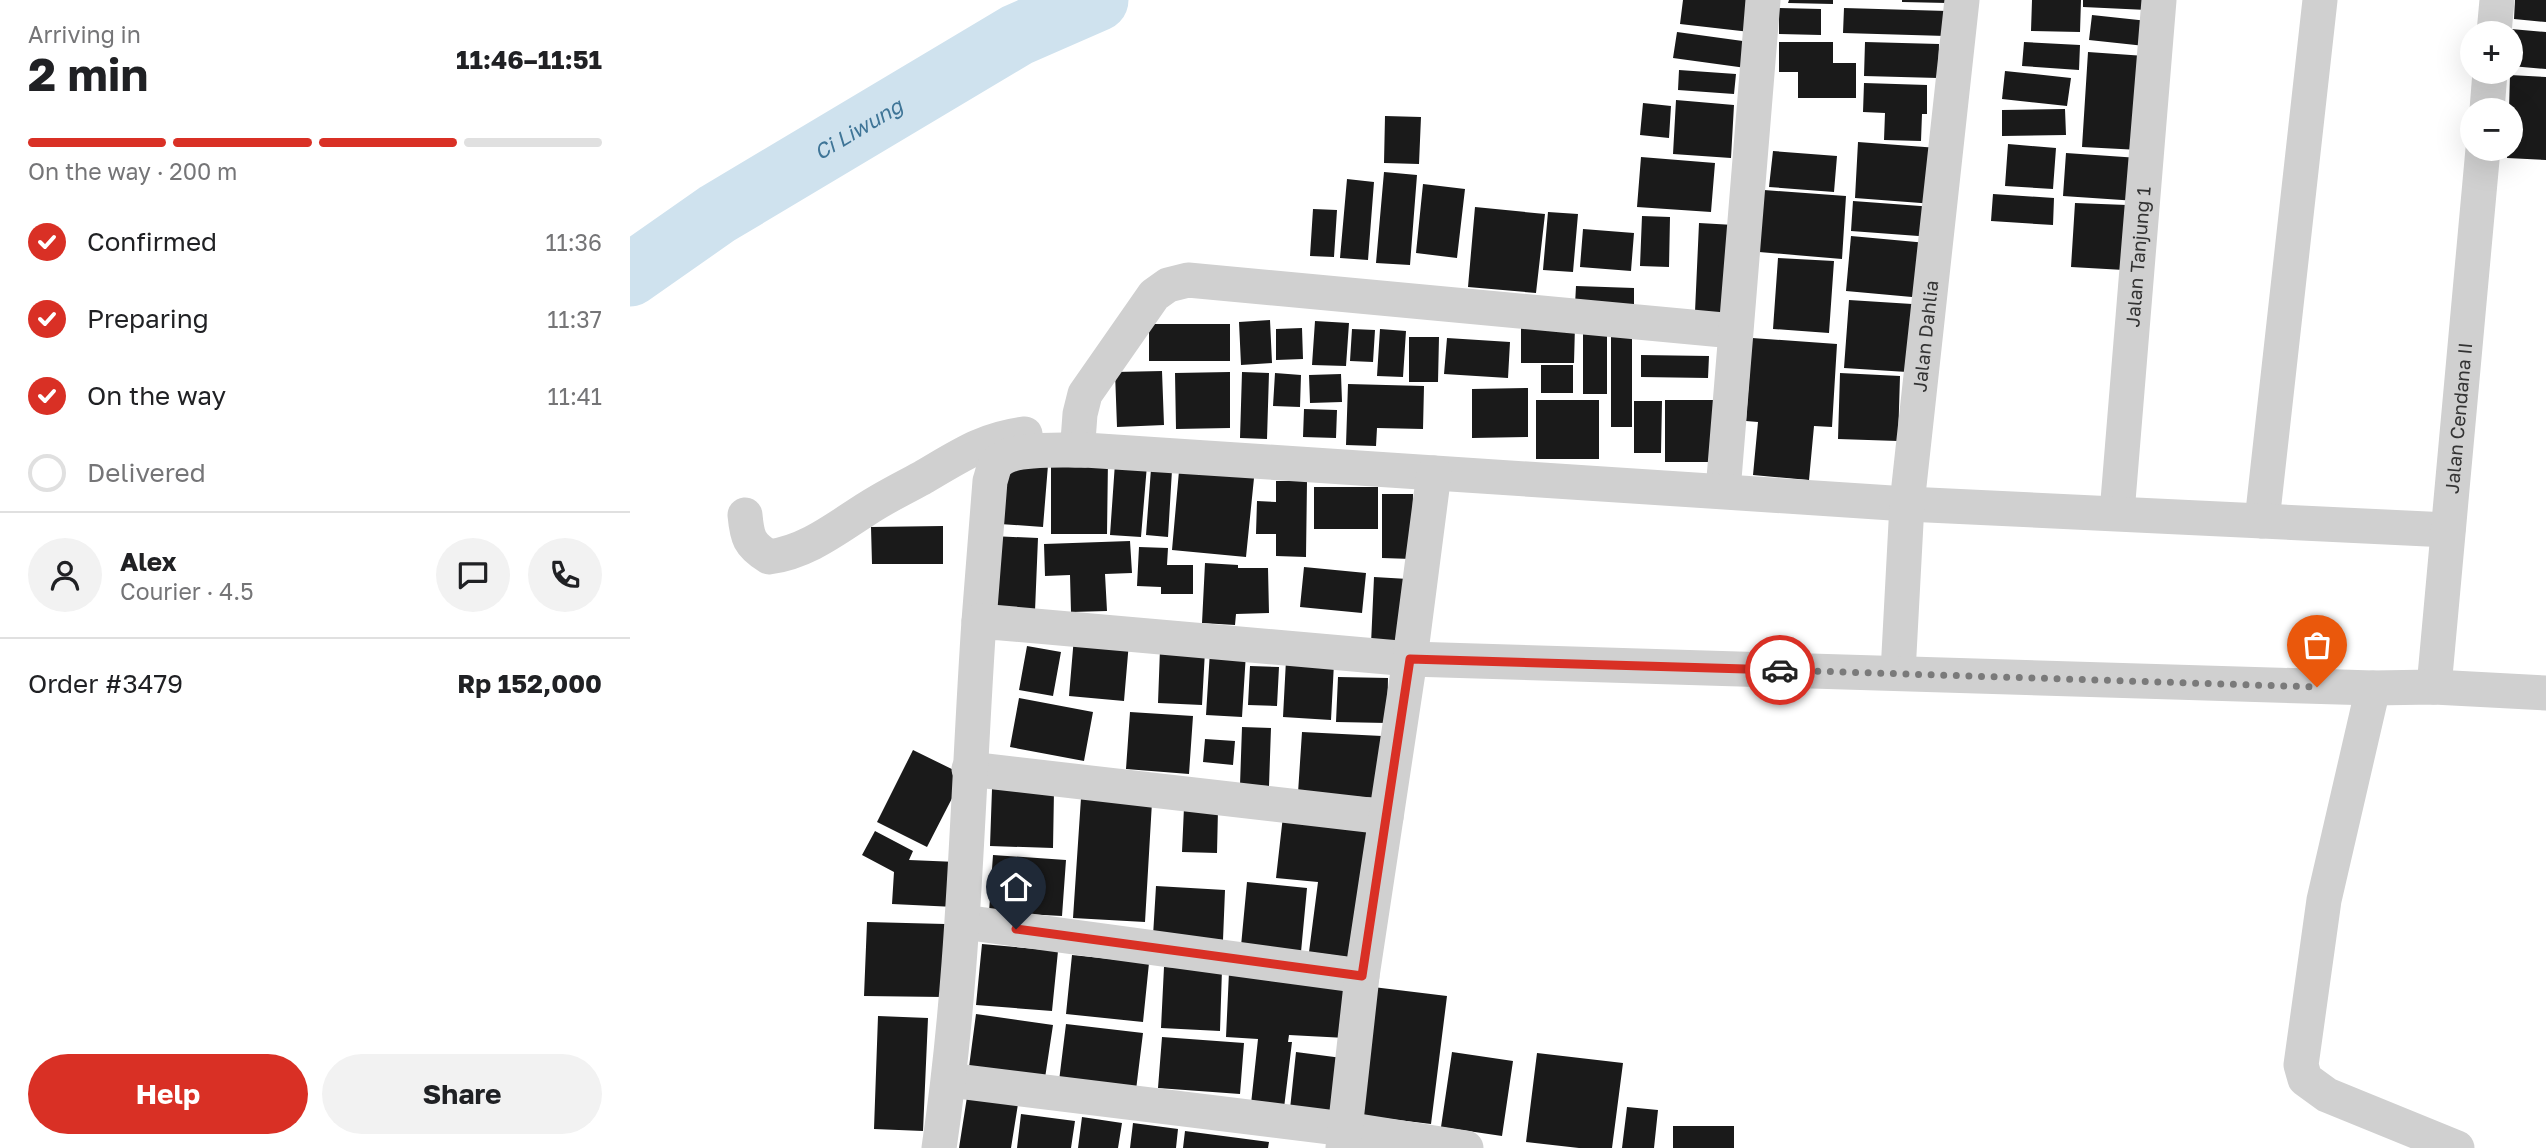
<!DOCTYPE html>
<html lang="en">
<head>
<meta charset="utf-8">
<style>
  :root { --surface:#fff; --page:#f2f2f2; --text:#202124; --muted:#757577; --line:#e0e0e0; --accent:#d93025 }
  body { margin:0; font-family:"Golos Text",sans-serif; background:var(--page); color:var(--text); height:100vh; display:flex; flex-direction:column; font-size:26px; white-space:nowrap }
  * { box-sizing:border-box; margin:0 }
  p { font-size:23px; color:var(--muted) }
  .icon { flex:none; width:38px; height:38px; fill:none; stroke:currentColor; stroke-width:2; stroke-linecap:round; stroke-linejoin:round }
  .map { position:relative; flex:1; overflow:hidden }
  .panel { display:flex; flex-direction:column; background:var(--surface); width:630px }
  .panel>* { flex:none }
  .buttons { position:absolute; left:1830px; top:21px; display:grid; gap:14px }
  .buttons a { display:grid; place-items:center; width:63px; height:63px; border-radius:50%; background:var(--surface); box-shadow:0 7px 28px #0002; font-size:35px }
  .pin { position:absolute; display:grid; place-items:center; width:60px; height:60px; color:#fff; margin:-72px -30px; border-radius:50% 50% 50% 0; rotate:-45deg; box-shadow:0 0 7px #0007 }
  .pin .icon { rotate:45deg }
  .courier { position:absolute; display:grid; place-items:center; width:70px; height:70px; margin:-35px; border:5px solid #d93025; border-radius:50%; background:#fff; color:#222; box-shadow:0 2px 9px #0007 }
  .summary em { font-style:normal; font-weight:700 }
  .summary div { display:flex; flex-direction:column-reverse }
  .summary { display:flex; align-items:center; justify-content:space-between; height:119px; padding:0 28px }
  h1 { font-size:46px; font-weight:700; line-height:52px }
  .bar { display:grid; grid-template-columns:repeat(4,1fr); gap:10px 7px; align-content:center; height:84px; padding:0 28px }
  .bar i { height:9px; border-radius:5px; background:var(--line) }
  .bar .active { background:var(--accent) }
  .bar p { grid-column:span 4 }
  .line { display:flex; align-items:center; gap:18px; padding:0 28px; border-top:2px solid var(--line) }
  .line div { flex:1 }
  .round { display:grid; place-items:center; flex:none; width:74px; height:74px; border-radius:37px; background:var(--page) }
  ol { padding:0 28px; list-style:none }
  li { display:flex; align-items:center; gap:21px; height:77px }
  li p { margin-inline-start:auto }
  li .icon { padding:7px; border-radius:50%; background:var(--accent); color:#fff; stroke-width:4 }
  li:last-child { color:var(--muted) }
  li i { width:38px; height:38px; border:4px solid var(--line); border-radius:50% }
  .primary-button { display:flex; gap:14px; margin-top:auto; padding:14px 28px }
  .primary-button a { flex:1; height:80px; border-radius:42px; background:var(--accent); color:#fff; font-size:28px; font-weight:700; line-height:80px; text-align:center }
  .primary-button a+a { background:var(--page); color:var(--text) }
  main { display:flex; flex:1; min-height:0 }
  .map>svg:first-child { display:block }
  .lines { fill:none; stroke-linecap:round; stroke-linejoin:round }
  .river { stroke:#cfe2ee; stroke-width:63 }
  .building { fill:#1a1a1a }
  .street { stroke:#d0d0d0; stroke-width:35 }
  .done { stroke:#7a7a7a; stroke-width:7; stroke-dasharray:0 12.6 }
  .route { stroke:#d93025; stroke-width:9 }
  .labels { text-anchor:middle; stroke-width:7; stroke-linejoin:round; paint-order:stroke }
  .street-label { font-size:19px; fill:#333; stroke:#fff }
  .water-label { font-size:21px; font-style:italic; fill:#3f7597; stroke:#fff }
</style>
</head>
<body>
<main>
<section class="panel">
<div class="summary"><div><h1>2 min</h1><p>Arriving in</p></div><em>11:46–11:51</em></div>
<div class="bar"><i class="active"></i><i class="active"></i><i class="active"></i><i></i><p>On the way · 200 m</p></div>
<ol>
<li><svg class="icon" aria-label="check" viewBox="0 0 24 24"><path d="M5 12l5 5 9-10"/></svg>Confirmed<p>11:36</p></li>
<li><svg class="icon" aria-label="check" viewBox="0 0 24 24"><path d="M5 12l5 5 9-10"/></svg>Preparing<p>11:37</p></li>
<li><svg class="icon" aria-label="check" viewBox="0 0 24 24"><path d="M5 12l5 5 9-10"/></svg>On the way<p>11:41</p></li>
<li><i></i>Delivered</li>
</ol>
<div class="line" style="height:126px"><a class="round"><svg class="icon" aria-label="person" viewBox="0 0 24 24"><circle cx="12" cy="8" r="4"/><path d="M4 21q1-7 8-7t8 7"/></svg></a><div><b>Alex</b><p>Courier · 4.5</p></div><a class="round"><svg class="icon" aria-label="chat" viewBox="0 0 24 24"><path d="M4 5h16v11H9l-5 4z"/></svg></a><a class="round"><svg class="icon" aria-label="phone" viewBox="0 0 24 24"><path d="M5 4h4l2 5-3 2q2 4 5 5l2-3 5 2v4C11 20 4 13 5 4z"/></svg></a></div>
<div class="line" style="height:91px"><div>Order #3479</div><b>Rp 152,000</b></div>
<div class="primary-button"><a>Help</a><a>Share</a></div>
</section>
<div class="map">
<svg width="1916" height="1148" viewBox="0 0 1916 1148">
  <rect width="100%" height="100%" fill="#fff"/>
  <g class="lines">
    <!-- river -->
    <path class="river" id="s1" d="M0,275L87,214L387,35L467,0"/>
  </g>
  <!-- building -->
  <path class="building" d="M1053,0H1124L1120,32L1050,24Z
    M1159,0H1203V4L1158,3Z
    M1272,0H1317V3L1272,2Z
    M1402,0H1451L1450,32L1401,31Z
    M1453,0H1517V10L1453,7Z
    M1885,0H1916V22L1884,19Z
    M1149,8L1191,9V35L1149,34Z
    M1214,8L1317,11L1316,36L1213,33Z
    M1462,15L1518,21L1515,46L1459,40Z
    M1881,29L1916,32V69L1881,66Z
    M1047,32L1120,42L1116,68L1043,58Z
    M1149,42H1203V63H1226V98H1168V72H1149Z
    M1235,42L1309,44L1308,78L1234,76Z
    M1394,42L1450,45L1449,70L1392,66Z
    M1458,52L1515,56L1510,150L1452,147Z
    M1049,70L1106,74L1104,94L1048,90Z
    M1375,71L1441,78L1437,106L1372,99Z
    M1880,75L1916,77V160L1877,158V149H1881V110H1879Z
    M1234,83L1297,85V114H1292L1291,141L1254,140L1255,113L1233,112Z
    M1046,100L1104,105L1101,158L1043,154Z
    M1013,103L1041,106L1039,138L1010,135Z
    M1435,109L1436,135L1372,136V110Z
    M755,116L791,117L789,164L754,163Z
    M1228,142L1308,148L1304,204L1225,198Z
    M1378,144L1426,148L1423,189L1375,186Z
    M1143,151L1207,156L1204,192L1139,187Z
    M1436,153L1509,158L1507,201L1433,196Z
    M1011,157L1085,163L1081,212L1007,207Z
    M754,172L787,175L780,265L746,263Z
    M717,179L744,182L738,260L710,258Z
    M793,184L835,189L827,258L786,253Z
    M1134,190L1216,196L1212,259L1129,252Z
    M1363,194L1424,198L1423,225L1361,221Z
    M1223,201L1304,207L1302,237L1221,231Z
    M1445,203L1497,205L1494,270L1441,267Z
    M845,207L915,214L906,293L838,287Z
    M683,209L707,210L704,257L680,256Z
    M918,212L948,214L943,272L913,270Z
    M1012,216L1040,217L1039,267L1010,266Z
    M1069,223L1104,225L1099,314L1065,312Z
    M953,229L1004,233L1001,271L950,267Z
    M1221,236L1297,243L1293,298L1216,291Z
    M1148,258L1204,261L1199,333L1143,329Z
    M946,286L1004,288V306L945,305Z
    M1219,300L1282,304L1277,372L1214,368Z
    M640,320L642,363L611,365L609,322Z
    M685,321L719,323L716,366L682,365Z
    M519,324H600V361H519Z
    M891,324L945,325L944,363H891Z
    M981,326H1002V427H981Z
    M953,327H977V394H953Z
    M672,328L673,359L646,360V329Z
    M722,329L745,330L743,362L720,361Z
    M750,329L776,331L773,377L747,376Z
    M779,337H809L808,382H779Z
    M817,338L880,342L878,378L814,374Z
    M1122,338L1207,344L1202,427L1184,426L1179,480L1123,475L1128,422L1116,421Z
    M1011,355L1079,356L1078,378L1011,377Z
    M911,365H943V393H911Z
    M532,371L534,425L487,427L485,372Z
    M600,372V428L546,429L545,373Z
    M612,372L639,373L637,439L610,438Z
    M645,373L671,375L670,407L643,406Z
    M1210,373L1270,376L1268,441L1208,439Z
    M711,374L712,402L680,403L679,375Z
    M718,384L794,386L793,429L747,428L746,446L716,445Z
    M898,388V437L842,438V389Z
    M906,400H969V459H906Z
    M1035,400H1086V462H1035Z
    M1004,401H1032L1031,453H1004Z
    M674,409L707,410L706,438L673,437Z
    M421,459H478L477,534H421Z
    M375,462L418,465L413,527L370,524Z
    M485,463L517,465L511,537L480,535Z
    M521,469L542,470L538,537L516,535Z
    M549,471L624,478L616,557L542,550Z
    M646,481H677L676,557L646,556V534H626L627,501L646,502Z
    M684,487H748V529H684Z
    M752,494H783L782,559L752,558Z
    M313,526V564H242L241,527Z
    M362,536L408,538L405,611L359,608Z
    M500,541L502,573L475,574L477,611L441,612L440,575L415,576L414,544Z
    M509,547L538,548L537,565H563V594H531V587L507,586Z
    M575,563L608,565V568H638L639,613L606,614L605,625L572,623Z
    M674,567L736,573L732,613L670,607Z
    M744,577L778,579L775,646L741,644Z
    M444,637L499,642L494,701L439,696Z
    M397,646L431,652L423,696L389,690Z
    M530,649L575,651L572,705L528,703Z
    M580,651L616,653L612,717L576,715Z
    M656,660L704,663L701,720L653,717Z
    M620,666L649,667L647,706L618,705Z
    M708,677L758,678L757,723L706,722Z
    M389,698L463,712L454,761L380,747Z
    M500,712L563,716L559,774L496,769Z
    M612,727L641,728L639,786L610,785Z
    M672,732L752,736L748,798L668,793Z
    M575,739L605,741L603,765L573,762Z
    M283,750L334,775L297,847L247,822Z
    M362,789L424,790L423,848L360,846Z
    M451,798L522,802L515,922L443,918Z
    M554,807L588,809L587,853L552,852Z
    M653,816L743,825L724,958L679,952L688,882L646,878Z
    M245,831L283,851L279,860L327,862L325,907L262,904L264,872L232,855Z
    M363,855L436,860L432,916L359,912Z
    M617,882L677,888L671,952L611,946Z
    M526,886L595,890L593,940L523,936Z
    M237,922L315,924L313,997L234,996Z
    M352,944L428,951L422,1011L346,1005Z
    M442,955L519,963L513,1022L436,1014Z
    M534,967L592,969L590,1031L531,1028Z
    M599,972L720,987L716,1038L659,1035L658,1042H662L654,1108L621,1104L628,1039L596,1037Z
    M743,987L817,996L801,1124L727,1115Z
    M346,1014L423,1025L415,1078L339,1067Z
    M248,1016L298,1018L293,1131L244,1129Z
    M436,1024L513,1033L506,1090L429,1081Z
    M532,1037L614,1043L610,1094L528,1088Z
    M666,1052L712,1058L705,1114L660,1109Z
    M822,1052L883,1061L872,1136L811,1127Z
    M907,1053L993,1063L982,1148H949L896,1142Z
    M337,1097L388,1104L381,1148H329Z
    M997,1107L1028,1110L1024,1148H992Z
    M391,1114L445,1121L441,1148H387Z
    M452,1117L492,1123L488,1148H448Z
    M503,1123L548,1129L546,1148H500Z
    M1043,1126H1104V1148H1043Z
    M555,1131L639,1142L638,1148H553Z"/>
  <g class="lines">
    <!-- street -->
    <g class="street">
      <path d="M1864,33L1867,0"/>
      <path d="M1857,110L1860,72"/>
      <path d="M455,450L448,441L450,414L455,394L524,295L538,285L558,280L1104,331"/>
      <path d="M1093,491L1133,0"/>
      <path id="s2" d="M1487,513L1529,0"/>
      <path d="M115,515C117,537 119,545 139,557C176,552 204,530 235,510C253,498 273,488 292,478C328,457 353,439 395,434"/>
      <path d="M1632,521L1690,0"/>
      <path d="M349,621L360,481C362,476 363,468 366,464C380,446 433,451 455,450L1277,504L1818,530"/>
      <path id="s3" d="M1268,673L1277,504L1332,0"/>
      <path id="s4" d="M1804,687L1853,149"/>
      <path d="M1743,688L1694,900L1671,1065L1675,1079L1697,1095L1827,1148"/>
      <path d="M339,769L756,817"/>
      <path d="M333,922L732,976"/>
      <path d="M319,1080L715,1129L836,1148"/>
      <path d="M309,1148C335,974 337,797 349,621L780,659L1743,688L1804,687L1916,693"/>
      <path d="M713,1148L732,976L780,659L804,473"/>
    </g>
  </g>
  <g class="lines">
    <!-- done -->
    <path class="done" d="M1150,670L1687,687"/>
    <!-- route -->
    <path class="route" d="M386,929L732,976L780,659L1150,670"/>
  </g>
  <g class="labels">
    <!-- street labels -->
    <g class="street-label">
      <text dy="7" stroke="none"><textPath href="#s2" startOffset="257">Jalan Tanjung 1</textPath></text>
      <text dy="7" stroke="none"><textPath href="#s3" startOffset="338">Jalan Dahlia</textPath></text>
      <text dy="7" stroke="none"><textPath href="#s4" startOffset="270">Jalan Cendana II</textPath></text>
    </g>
    <!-- water labels -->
    <g class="water-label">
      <text dy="7" stroke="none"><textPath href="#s1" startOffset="271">Ci Liwung</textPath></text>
    </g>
  </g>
</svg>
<div class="buttons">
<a>+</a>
<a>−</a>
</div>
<div class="pin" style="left:1687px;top:687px;background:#ea580c"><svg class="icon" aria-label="bag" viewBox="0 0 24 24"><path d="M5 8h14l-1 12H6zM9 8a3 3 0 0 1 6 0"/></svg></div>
<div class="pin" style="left:386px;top:929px;background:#1f2937"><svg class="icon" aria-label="home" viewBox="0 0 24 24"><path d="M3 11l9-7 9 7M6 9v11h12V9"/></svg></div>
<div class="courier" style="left:1150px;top:670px"><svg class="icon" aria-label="car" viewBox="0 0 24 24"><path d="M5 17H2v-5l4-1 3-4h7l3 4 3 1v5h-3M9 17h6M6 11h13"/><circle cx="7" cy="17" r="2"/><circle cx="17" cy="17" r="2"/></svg></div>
</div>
</main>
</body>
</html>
